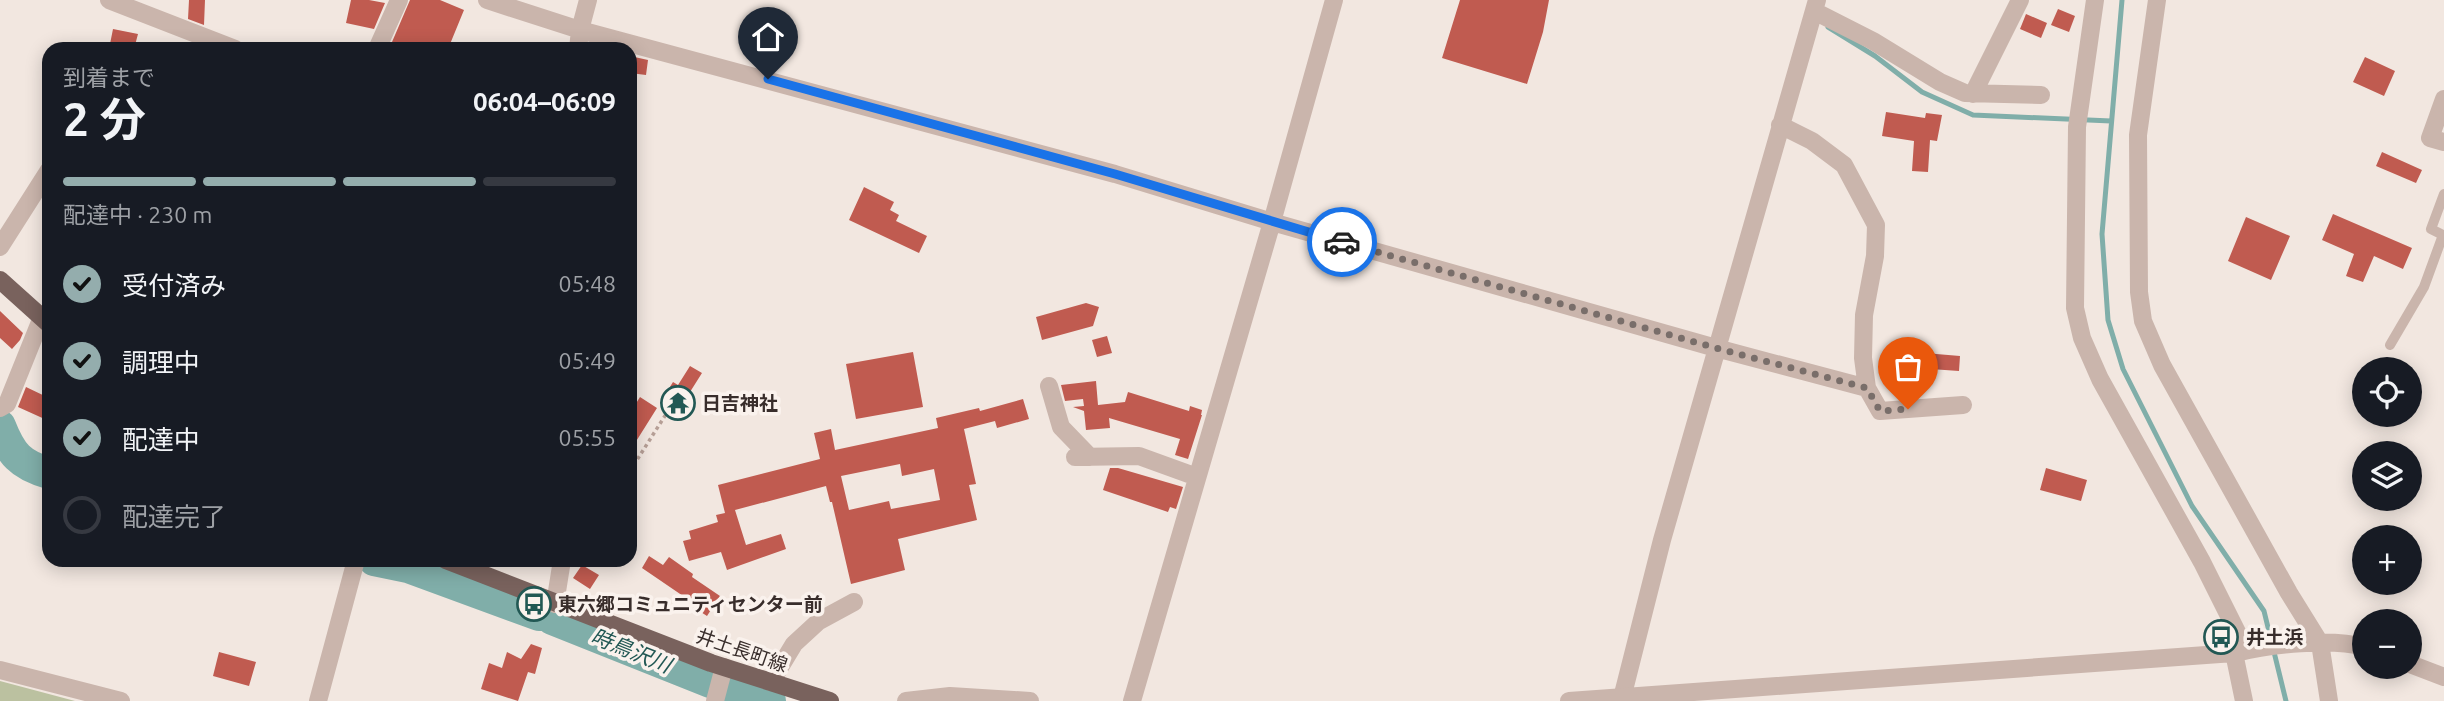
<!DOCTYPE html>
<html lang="ja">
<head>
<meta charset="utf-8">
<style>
  :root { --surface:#171b24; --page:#242831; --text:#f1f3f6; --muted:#9ea1a6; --line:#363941; --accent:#94adad }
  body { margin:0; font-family:Ubuntu,"Noto Sans JP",sans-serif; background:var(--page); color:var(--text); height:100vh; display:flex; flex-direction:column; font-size:26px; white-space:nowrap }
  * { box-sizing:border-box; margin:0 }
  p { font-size:23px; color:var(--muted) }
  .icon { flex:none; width:38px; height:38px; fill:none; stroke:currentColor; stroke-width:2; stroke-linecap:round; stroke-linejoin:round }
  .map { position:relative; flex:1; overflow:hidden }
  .drawer { position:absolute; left:42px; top:42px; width:595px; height:525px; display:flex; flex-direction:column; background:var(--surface); border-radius:21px; box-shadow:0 4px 18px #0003 }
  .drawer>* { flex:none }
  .buttons { position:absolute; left:2352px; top:357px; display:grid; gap:14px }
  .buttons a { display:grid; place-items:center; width:70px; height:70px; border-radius:50%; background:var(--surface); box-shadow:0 4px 18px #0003; font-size:35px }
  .pin { position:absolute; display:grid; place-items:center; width:60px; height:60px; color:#fff; margin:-72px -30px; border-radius:50% 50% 50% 0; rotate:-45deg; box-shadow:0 0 7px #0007 }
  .pin .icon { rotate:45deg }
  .courier { position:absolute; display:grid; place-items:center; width:70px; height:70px; margin:-35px; border:5px solid #1a73e8; border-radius:50%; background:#fff; color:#222; box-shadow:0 2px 9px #0007 }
  .headline em { font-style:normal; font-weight:700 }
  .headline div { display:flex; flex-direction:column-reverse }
  .headline { display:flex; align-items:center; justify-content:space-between; height:119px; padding:0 21px }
  h1 { font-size:46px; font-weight:700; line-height:52px }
  .bar { display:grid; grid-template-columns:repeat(4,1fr); gap:10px 7px; align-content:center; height:84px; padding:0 21px }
  .bar i { height:9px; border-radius:5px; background:var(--line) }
  .bar .active { background:var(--accent) }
  .bar p { grid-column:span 4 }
  ol { padding:0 21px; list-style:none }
  li { display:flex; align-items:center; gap:21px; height:77px }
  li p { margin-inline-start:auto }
  li .icon { padding:7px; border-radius:50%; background:var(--accent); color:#111; stroke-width:4 }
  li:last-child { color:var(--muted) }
  li i { width:38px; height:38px; border:4px solid var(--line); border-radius:50% }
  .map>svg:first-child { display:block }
  .green { fill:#bbc1a0 }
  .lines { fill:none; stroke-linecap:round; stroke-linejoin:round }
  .stream { stroke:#80aea9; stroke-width:5 }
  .river { stroke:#80aea9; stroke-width:32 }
  .building { fill:#c05b50; fill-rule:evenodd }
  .path { stroke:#b69f96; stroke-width:3.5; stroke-dasharray:3.5 3.5; stroke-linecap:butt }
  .service { stroke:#cab5ac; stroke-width:10 }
  .minor { stroke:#cab5ac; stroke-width:18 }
  .tertiary { stroke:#cab5ac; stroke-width:18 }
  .primary { stroke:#79625d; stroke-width:18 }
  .done { stroke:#796e6a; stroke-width:7; stroke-dasharray:0 12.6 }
  .route { stroke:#1a73e8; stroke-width:9 }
  .labels { text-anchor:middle; stroke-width:7; stroke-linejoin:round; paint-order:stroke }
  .poi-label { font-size:19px; font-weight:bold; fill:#382d2b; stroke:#faf2ed; text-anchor:start }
  .street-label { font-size:19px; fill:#382d2b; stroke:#faf2ed }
  .water-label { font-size:21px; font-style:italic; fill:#225854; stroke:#faf2ed }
</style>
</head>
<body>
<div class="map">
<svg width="2444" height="701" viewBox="0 0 2444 701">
  <rect width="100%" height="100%" fill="#f2e7e0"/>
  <!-- green -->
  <path class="green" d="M0,681L75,701H0Z"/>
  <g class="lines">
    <!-- stream -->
    <path class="stream" d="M2122,0L2102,234L2108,320L2123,369L2192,506L2264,611L2286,701
      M1828,27L1875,56L1922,92L1973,115L2111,121"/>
    <!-- river -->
    <path class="river" d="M0,426C11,454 20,465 49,473
      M374,560L408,567L539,615
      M552,619L710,682
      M727,688L770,701"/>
  </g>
  <!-- building -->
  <path class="building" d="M189,0H205L204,25L188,19Z
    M351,0H369L385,3L374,29L346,23Z
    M410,0H440L464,10L448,49H389Z
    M1460,0H1549L1543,32L1527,84L1442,58Z
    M2058,9L2075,16L2069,32L2051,25Z
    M2026,14L2047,23L2041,38L2020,29Z
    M113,29L138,34L134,49H109Z
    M630,56L648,60L646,75L630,73Z
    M2365,57L2395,71L2384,96L2353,82Z
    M1886,112L1925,118L1926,113L1942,115L1937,141L1930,140L1928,172L1912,171L1914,141L1882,136Z
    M2382,152L2422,170L2416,183L2376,166Z
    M864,187L894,202L890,210L899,215L896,221L927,236L919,253L849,220Z
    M2333,214L2412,248L2403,269L2374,256L2363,282L2346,276L2354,254L2322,240Z
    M2246,217L2290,236L2271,280L2228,261Z
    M1086,303L1099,307L1093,326L1042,340L1036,317Z
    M0,311L23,333L20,340L12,349L0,338Z
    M1107,336L1112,353L1097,357L1092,340Z
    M1889,350L1960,356L1959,371L1888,366Z
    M913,352L923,407L856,419L846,364Z
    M690,366L702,373L690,392L694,395L683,413L678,409L676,413L660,403L673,382L678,385Z
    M1096,381L1098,405L1125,402L1128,392L1189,411L1190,406L1202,410L1201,415H1202L1188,459L1175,455L1180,439L1109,418L1110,428L1086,430L1084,411L1073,407L1084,406L1083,399L1065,401L1061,385Z
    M26,387L49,398V421L18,407Z
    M640,397L657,408L630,451V413Z
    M1023,399L1029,419L997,428L995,421L964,429L976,484L969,485L977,520L898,539L905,570L851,584L832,502H830L826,486L735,510L746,545L781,534L786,549L727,570L721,552L689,561L683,541L691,539L689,531L718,522L716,515L725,513L718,485L820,459L814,433L831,429L835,450L938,428L936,418L979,408L980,411ZM900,464L902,476L934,469L940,500L891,509L889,501L849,510L841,476Z
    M1110,468H1118L1183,487L1176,509L1170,507L1168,512L1103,490Z
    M2046,468L2087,480L2081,501L2040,490Z
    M649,556L663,565L669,557L693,574L692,577L720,596L707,616L684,601L686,598L642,568Z
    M582,565L599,575L590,589L573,578Z
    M531,644L542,648L535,674L528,672L518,701L481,689L489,663L502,668L507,652L521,659Z
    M219,652L256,662L249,686L213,676Z"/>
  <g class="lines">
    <!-- path -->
    <path class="path" d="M630,471L668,411"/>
    <!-- service -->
    <path class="service" d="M2390,345L2424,287L2443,235L2431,229L2444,194"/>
    <!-- minor -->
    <path class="minor" d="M109,0L235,49
      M487,0L580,30L1115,174L1272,222L1716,348L1867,388L1863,358L1864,315L1875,256L1876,225L1844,165L1812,141L1780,125
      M2095,0L2077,127L2075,308L2082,338L2100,379L2202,562L2246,650
      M2157,0L2138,135L2139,292L2143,321L2162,365L2289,593L2320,643L2329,701
      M1814,11L1873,41L1940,82L1965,93L2041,95
      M377,49L399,0
      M578,49L580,30L588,0
      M1973,94L2020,0
      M2444,99L2430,138L2444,142
      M0,247L49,170
      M1049,386L1061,427L1090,457
      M1867,388L1880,411L1963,405
      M0,408L7,404L42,317
      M1075,457L1139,456L1197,477
      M555,604L562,560
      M2236,653C2269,644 2332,638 2364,647
      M2410,664L2444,677
      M0,670L121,701
      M771,682L794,644L819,621L854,602
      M1622,698L1662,540L1817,0
      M318,701L356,560
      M715,701L724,667
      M1132,701L1272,222L1334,0"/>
    <!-- tertiary -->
    <path class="tertiary" d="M906,701L950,696L1030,701
      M1569,701L2234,653L2244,701"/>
    <!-- primary -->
    <path class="primary" d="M0,280L49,324
      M446,560L711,663L830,701"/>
  </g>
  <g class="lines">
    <!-- done -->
    <path class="done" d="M1342,242L1716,348L1867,388L1880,411L1908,409"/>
    <!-- route -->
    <path class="route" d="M768,79L1115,174L1342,242"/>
  </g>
  <!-- icons -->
  <defs>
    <g id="temple-ring" transform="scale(1.75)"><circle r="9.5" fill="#faf2ed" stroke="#225854" stroke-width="1.5"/><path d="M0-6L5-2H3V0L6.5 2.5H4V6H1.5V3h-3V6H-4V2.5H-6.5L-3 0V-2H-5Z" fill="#225854"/></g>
    <g id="bus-ring" transform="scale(1.75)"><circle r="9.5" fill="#faf2ed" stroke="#225854" stroke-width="1.5"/><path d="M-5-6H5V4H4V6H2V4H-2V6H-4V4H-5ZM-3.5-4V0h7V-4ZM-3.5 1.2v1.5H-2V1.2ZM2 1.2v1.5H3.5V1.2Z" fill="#225854"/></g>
  </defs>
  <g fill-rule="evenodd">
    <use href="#temple-ring" x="678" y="403"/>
    <use href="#bus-ring" x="534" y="604"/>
    <use href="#bus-ring" x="2221" y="637"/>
  </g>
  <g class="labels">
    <!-- poi labels -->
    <g class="poi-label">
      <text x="702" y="410">日吉神社</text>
      <text x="558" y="611">東六郷コミュニティセンター前</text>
      <text x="2246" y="644">井土浜</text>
    </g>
    <!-- street labels -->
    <g class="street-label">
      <text transform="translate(742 650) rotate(19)" y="7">井土長町線</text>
    </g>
    <!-- water labels -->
    <g class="water-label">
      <text transform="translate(631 651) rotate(22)" y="7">時鳥沢川</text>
    </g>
  </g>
</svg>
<div class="buttons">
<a><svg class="icon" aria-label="locate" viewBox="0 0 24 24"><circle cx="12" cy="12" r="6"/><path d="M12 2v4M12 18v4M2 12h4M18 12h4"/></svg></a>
<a><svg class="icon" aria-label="layers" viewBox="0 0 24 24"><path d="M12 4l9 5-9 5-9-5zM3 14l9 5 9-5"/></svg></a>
<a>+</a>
<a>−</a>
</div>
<div class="pin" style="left:1908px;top:409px;background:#ea580c"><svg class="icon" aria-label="bag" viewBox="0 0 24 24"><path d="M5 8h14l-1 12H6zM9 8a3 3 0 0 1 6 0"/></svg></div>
<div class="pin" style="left:768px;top:79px;background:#1f2937"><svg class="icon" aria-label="home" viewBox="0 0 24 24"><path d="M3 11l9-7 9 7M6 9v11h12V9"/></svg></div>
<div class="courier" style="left:1342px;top:242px"><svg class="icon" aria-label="car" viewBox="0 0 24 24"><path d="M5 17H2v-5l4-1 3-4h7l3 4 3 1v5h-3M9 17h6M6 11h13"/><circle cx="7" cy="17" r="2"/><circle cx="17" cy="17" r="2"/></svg></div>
<section class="drawer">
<div class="headline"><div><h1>2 分</h1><p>到着まで</p></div><em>06:04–06:09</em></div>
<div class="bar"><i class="active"></i><i class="active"></i><i class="active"></i><i></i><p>配達中 · 230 m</p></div>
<ol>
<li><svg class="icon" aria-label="check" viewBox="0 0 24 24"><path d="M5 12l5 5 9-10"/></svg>受付済み<p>05:48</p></li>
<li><svg class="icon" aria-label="check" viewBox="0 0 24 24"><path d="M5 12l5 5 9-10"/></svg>調理中<p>05:49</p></li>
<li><svg class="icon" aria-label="check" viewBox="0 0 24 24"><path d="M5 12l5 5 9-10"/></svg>配達中<p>05:55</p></li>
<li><i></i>配達完了</li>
</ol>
</section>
</div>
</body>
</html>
